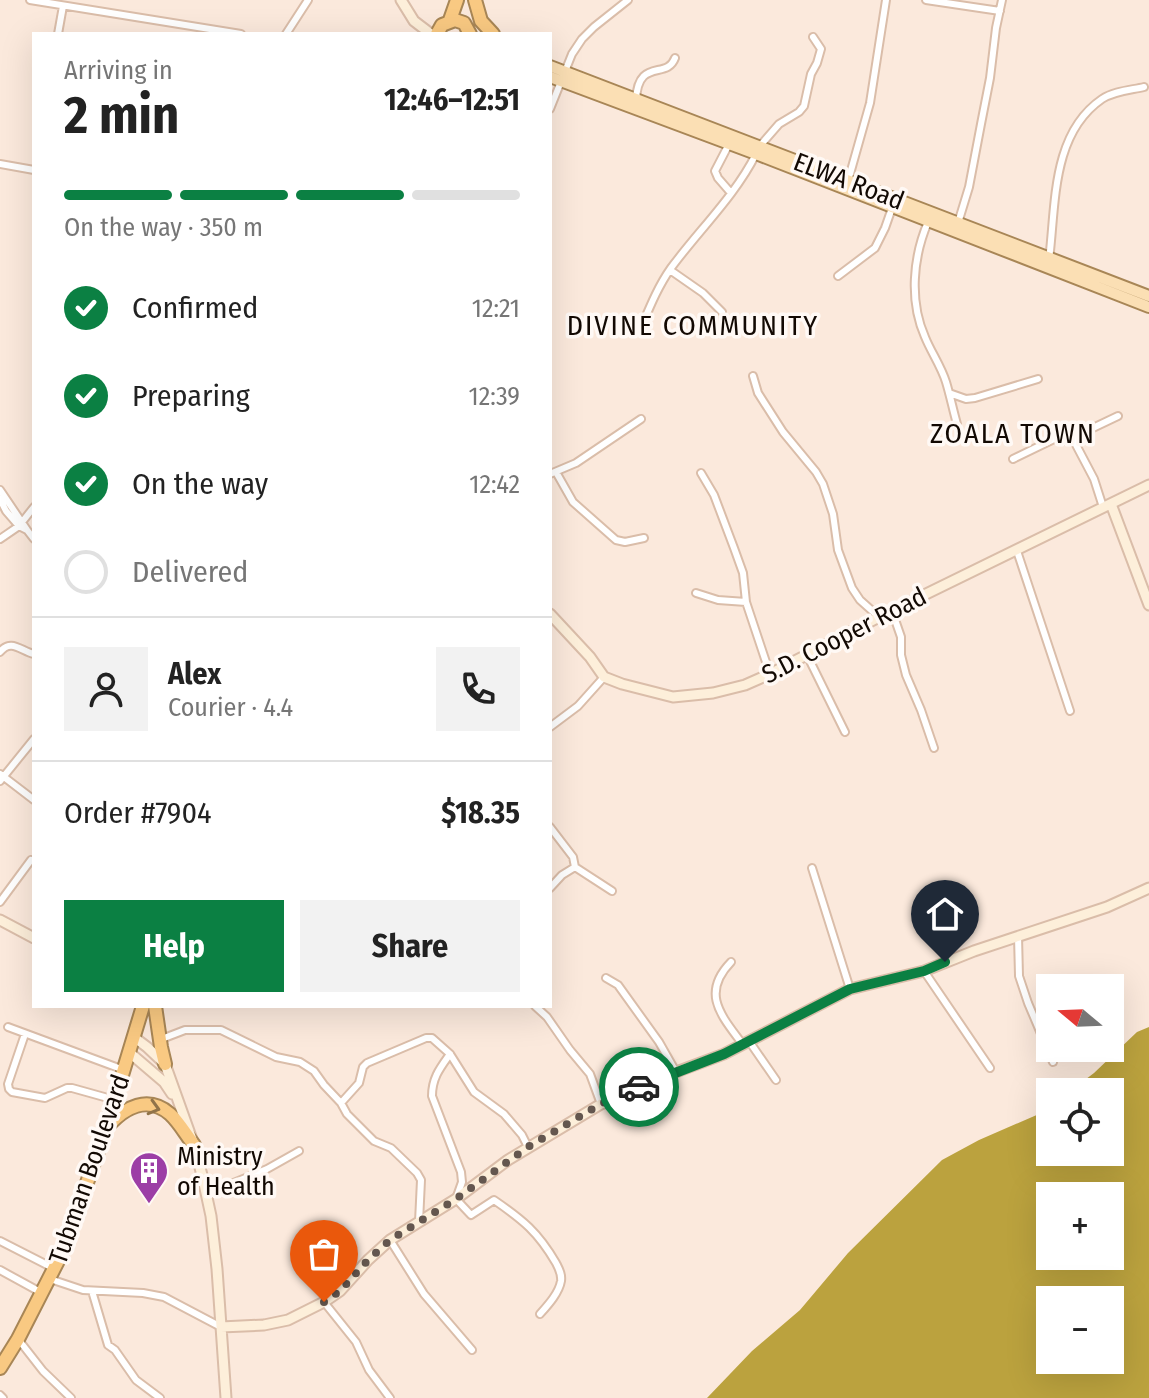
<!DOCTYPE html>
<html lang="en">
<head>
<meta charset="utf-8">
<style>
  :root { --surface:#fff; --page:#f2f2f2; --text:#222; --muted:#767676; --line:#e0e0e0; --accent:#0b8043 }
  body { margin:0; font-family:"Fira Sans Condensed",sans-serif; background:var(--page); color:var(--text); height:100vh; display:flex; flex-direction:column; font-size:30px; white-space:nowrap }
  * { box-sizing:border-box; margin:0 }
  p { font-size:26px; color:var(--muted) }
  .icon { flex:none; width:44px; height:44px; fill:none; stroke:currentColor; stroke-width:2; stroke-linecap:round; stroke-linejoin:round }
  .map { position:relative; flex:1; overflow:hidden }
  .details { position:absolute; left:32px; top:32px; width:520px; height:976px; display:flex; flex-direction:column; background:var(--surface); border-radius:0px; box-shadow:0 8px 32px #0002 }
  .details>* { flex:none }
  .needle { width:52px; rotate:289deg }
  .fabs { position:absolute; left:1036px; top:974px; display:grid; gap:16px }
  .fabs a { display:grid; place-items:center; width:88px; height:88px; border-radius:0px; background:var(--surface); box-shadow:0 8px 32px #0002; font-size:40px }
  .pin { position:absolute; display:grid; place-items:center; width:68px; height:68px; color:#fff; margin:-82px -34px; border-radius:50% 50% 50% 0; rotate:-45deg; box-shadow:0 0 8px #0007 }
  .pin .icon { rotate:45deg }
  .courier { position:absolute; display:grid; place-items:center; width:80px; height:80px; margin:-40px; border:6px solid #0b8043; border-radius:50%; background:#fff; color:#222; box-shadow:0 2px 10px #0007 }
  .head em { font-style:normal; font-weight:700 }
  .head div { display:flex; flex-direction:column-reverse }
  .head { display:flex; align-items:center; justify-content:space-between; height:136px; padding:0 32px }
  h1 { font-size:52px; font-weight:700; line-height:60px }
  .bar { display:grid; grid-template-columns:repeat(4,1fr); gap:12px 8px; align-content:center; height:96px; padding:0 32px }
  .bar i { height:10px; border-radius:6px; background:var(--line) }
  .bar .selected { background:var(--accent) }
  .bar p { grid-column:span 4 }
  .line { display:flex; align-items:center; gap:20px; padding:0 32px; border-top:2px solid var(--line) }
  .line div { flex:1 }
  .round { display:grid; place-items:center; flex:none; width:84px; height:84px; border-radius:0px; background:var(--page) }
  ol { padding:0 32px; list-style:none }
  li { display:flex; align-items:center; gap:24px; height:88px }
  li p { margin-inline-start:auto }
  li .icon { padding:8px; border-radius:50%; background:var(--accent); color:#fff; stroke-width:4 }
  li:last-child { color:var(--muted) }
  li i { width:44px; height:44px; border:4px solid var(--line); border-radius:50% }
  .action { display:flex; gap:16px; margin-top:auto; padding:16px 32px }
  .action a { flex:1; height:92px; border-radius:0px; background:var(--accent); color:#fff; font-size:32px; font-weight:700; line-height:92px; text-align:center }
  .action a+a { background:var(--page); color:var(--text) }
  .map>svg:first-child { display:block }
  .water { fill:#bba23e; fill-rule:evenodd }
  .lines { fill:none; stroke-linecap:round; stroke-linejoin:round }
  .street-casing { stroke:#dabda9; stroke-width:10 }
  .secondary-casing { stroke:#dabda9; stroke-width:13 }
  .primary-casing { stroke:#a88656; stroke-width:14 }
  .highway-casing { stroke:#a88656; stroke-width:16 }
  .street { stroke:#fff; stroke-width:6 }
  .secondary { stroke:#fdefda; stroke-width:9 }
  .primary { stroke:#fbdfb4; stroke-width:10 }
  .highway { stroke:#f9c982; stroke-width:12 }
  .oneway { stroke:#917349 }
  .done { stroke:#64574f; stroke-width:8; stroke-dasharray:0 14.4 }
  .route { stroke:#0b8043; stroke-width:10 }
  .labels { text-anchor:middle; stroke-width:7; stroke-linejoin:round; paint-order:stroke }
  .street-label { font-size:26px; fill:#120903; stroke:#fff9f5 }
  .poi-label { font-size:26px; fill:#120903; stroke:#fff9f5; text-anchor:start }
  .neighbourhood-label { font-size:28px; letter-spacing:2px; fill:#120903; stroke:#fff9f5 }
</style>
</head>
<body>
<div class="map">
<svg width="1149" height="1398" viewBox="0 0 1149 1398">
  <rect width="100%" height="100%" fill="#fbe9dc"/>
  <!-- water -->
  <path class="water" d="M1149,1027V1398H707L752,1351L800,1310L848,1253L942,1160L979,1140L1039,1114L1050,1106V1152H1110V1092H1069L1094,1073L1137,1032ZM1050,1196H1110V1256H1050ZM1050,1300H1110V1360H1050Z"/>
  <g class="lines">
    <!-- street casing -->
    <g class="street-casing">
      <path id="street" d="M30,0L241,34
        M926,0L1000,11
        M58,34L63,6
        M286,34L308,0
        M636,100C638,57 667,80 675,58
        M550,109L572,54L582,39L594,27L628,0
        M729,144L715,171L718,178L731,193
        M759,147L779,124L799,112L804,106L811,74L817,63L821,49L813,37
        M0,164L34,170
        M848,181L870,103L886,0
        M928,222C913,257 909,301 925,337C931,352 941,366 946,382C950,395 953,410 957,424
        M958,223L969,187L981,124L990,78L996,28L1002,0
        M1049,260C1056,205 1051,134 1102,99C1114,91 1131,90 1144,87
        M670,270L703,293L722,312
        M838,276L875,248L885,228L892,208
        M643,323C651,304 659,285 671,268C699,230 735,196 756,154
        M753,376L758,393L783,432L816,472L823,484L833,514L838,550L852,588L860,600L879,617
        M949,393L966,399L975,398L1038,379
        M1013,459L1054,439L1074,441
        M556,472L573,502L616,540L625,542L644,538
        M701,473L714,495L734,548L743,573L746,602L770,674
        M550,474L576,463L641,419
        M0,490L27,530
        M0,499L6,511L19,526L34,507
        M1103,507L1094,479L1074,441L1076,436L1118,416
        M0,539L19,526L27,530L34,539
        M1017,551L1070,711
        M696,593L718,600L746,602
        M892,611L901,637V655L906,675L921,710L934,748
        M0,652C11,638 21,651 34,654
        M807,655L845,732
        M550,727L578,706L604,677
        M0,774L34,800
        M0,781L34,739
        M550,827L573,857L575,867L612,891
        M812,868L850,989
        M550,888L562,875L575,867
        M0,902L31,860
        M1018,936L1019,976L1028,1003L1053,1062
        M731,962C700,994 722,1016 743,1045
        M924,971L990,1068
        M606,978L618,985L659,1042L676,1072
        M535,1006L547,1017L570,1050L590,1074L601,1104
        M8,1027L124,1070
        M25,1034L8,1084L9,1089L12,1092L45,1098L67,1088H72L115,1100
        M159,1040L185,1030H221L276,1057L300,1062L314,1071L324,1085L341,1103L347,1114L374,1141L391,1148L417,1173L421,1180L419,1222
        M749,1041L776,1080
        M450,1054C440,1068 432,1078 432,1096L461,1172L462,1182L456,1199L471,1215L494,1200C523,1220 538,1232 556,1263C559,1269 562,1274 561,1281C559,1293 548,1305 540,1314
        M341,1103L359,1083L363,1067L367,1063L426,1038H432L450,1054L474,1092L504,1114L522,1135L528,1147
        M207,1194L267,1169L299,1151
        M390,1240L424,1294L472,1350
        M0,1241L55,1269
        M0,1270L42,1293
        M50,1279L83,1290L143,1293L164,1297L221,1327
        M92,1291L108,1345L115,1350L136,1380L160,1398
        M324,1302L356,1342L369,1370L390,1398
        M18,1339L43,1371L71,1398
        M0,1395L3,1398"/>
    </g>
    <!-- secondary casing -->
    <g class="secondary-casing">
      <path id="secondary" d="M401,0L414,21L431,34
        M1111,504L1149,605
        M550,614L590,657L604,677L622,684L673,697L713,693L745,685L770,674L879,617L1149,485
        M0,920L34,938
        M135,1038L147,1047L165,1064L194,1145L203,1179L211,1216L217,1269L226,1398
        M130,1053L164,1082L172,1094
        M221,1327L264,1325L288,1320L324,1302L340,1291L368,1260L390,1240L456,1199L508,1160L601,1104L676,1072L724,1054L850,989L924,971L974,951L1107,907L1149,888"/>
    </g>
    <!-- primary casing -->
    <g class="primary-casing">
      <path id="primary" d="M550,66L1149,296
        M550,77L756,154L1149,307"/>
    </g>
    <!-- highway casing -->
    <g class="highway-casing">
      <path id="highway" d="M475,0L481,21L493,34
        M450,20L457,0
        M437,34L442,25L455,20L464,23L470,34
        M155,1006L161,1047L165,1064
        M108,1126C125,1107 148,1095 170,1114C179,1122 186,1135 194,1145
        M0,1368L18,1339L64,1249L106,1128L143,1006"/>
    </g>
    <!-- street -->
    <use href="#street" class="street"/>
    <!-- secondary -->
    <use href="#secondary" class="secondary"/>
    <!-- primary -->
    <use href="#primary" class="primary"/>
    <!-- highway -->
    <use href="#highway" class="highway"/>
  </g>
  <!-- one-way arrows -->
  <defs><path id="oneway-chevron" d="M-2-3.5L2.5 0L-2 3.5" fill="none" stroke-width="1.6" stroke-linecap="round" stroke-linejoin="round" transform="scale(2)"/></defs>
  <use class="oneway" href="#oneway-chevron" transform="translate(154 1108) rotate(16)"/>
  <g class="lines">
    <!-- done -->
    <path class="done" d="M324,1302L340,1291L368,1260L390,1240L456,1199L528,1147L601,1104L639,1087"/>
    <!-- route -->
    <path class="route" d="M639,1087L724,1054L850,989L924,971L945,962"/>
  </g>
  <!-- icons -->
  <defs>
    <g id="building-pin" transform="scale(2)"><path d="M0 17L-7.5 6A9.5 9.5 0 1 1 7.5 6Z" fill="#9c3ea6" stroke="#fff9f5"/><path d="M-4-6H4V6H1V3H-1V6H-4ZM-2.5-4.3h1.7v1.8h-1.7ZM.8-4.3h1.7v1.8H.8ZM-2.5-1h1.7V.8h-1.7ZM.8-1h1.7V.8H.8Z" fill="#fff"/></g>
  </defs>
  <g fill-rule="evenodd">
    <use href="#building-pin" x="149" y="1171"/>
  </g>
  <g class="labels">
    <!-- street labels -->
    <g class="street-label">
      <text transform="translate(849 181) rotate(21)" y="9">ELWA Road</text>
      <text transform="translate(844 635) rotate(-27)" y="9">S.D. Cooper Road</text>
      <text transform="translate(89 1169) rotate(-71)" y="9">Tubman Boulevard</text>
    </g>
    <!-- poi labels -->
    <g class="poi-label">
      <text x="177" y="1165">Ministry<tspan x="177" dy="30">of Health</tspan></text>
    </g>
    <!-- neighbourhood labels -->
    <g class="neighbourhood-label">
      <text x="693" y="335">DIVINE COMMUNITY</text>
      <text x="1013" y="443">ZOALA TOWN</text>
    </g>
  </g>
</svg>
<div class="fabs">
<a><svg class="needle" viewBox="-14 -14 28 28"><path d="M0-13l5 13h-10z" fill="#e53935"/><path d="M0 13l5-13h-10z" fill="#767676"/></svg></a>
<a><svg class="icon" aria-label="locate" viewBox="0 0 24 24"><circle cx="12" cy="12" r="6"/><path d="M12 2v4M12 18v4M2 12h4M18 12h4"/></svg></a>
<a>+</a>
<a>−</a>
</div>
<div class="pin" style="left:324px;top:1302px;background:#ea580c"><svg class="icon" aria-label="bag" viewBox="0 0 24 24"><path d="M5 8h14l-1 12H6zM9 8a3 3 0 0 1 6 0"/></svg></div>
<div class="pin" style="left:945px;top:962px;background:#1f2937"><svg class="icon" aria-label="home" viewBox="0 0 24 24"><path d="M3 11l9-7 9 7M6 9v11h12V9"/></svg></div>
<div class="courier" style="left:639px;top:1087px"><svg class="icon" aria-label="car" viewBox="0 0 24 24"><path d="M5 17H2v-5l4-1 3-4h7l3 4 3 1v5h-3M9 17h6M6 11h13"/><circle cx="7" cy="17" r="2"/><circle cx="17" cy="17" r="2"/></svg></div>
<section class="details">
<div class="head"><div><h1>2 min</h1><p>Arriving in</p></div><em>12:46–12:51</em></div>
<div class="bar"><i class="selected"></i><i class="selected"></i><i class="selected"></i><i></i><p>On the way · 350 m</p></div>
<ol>
<li><svg class="icon" aria-label="check" viewBox="0 0 24 24"><path d="M5 12l5 5 9-10"/></svg>Confirmed<p>12:21</p></li>
<li><svg class="icon" aria-label="check" viewBox="0 0 24 24"><path d="M5 12l5 5 9-10"/></svg>Preparing<p>12:39</p></li>
<li><svg class="icon" aria-label="check" viewBox="0 0 24 24"><path d="M5 12l5 5 9-10"/></svg>On the way<p>12:42</p></li>
<li><i></i>Delivered</li>
</ol>
<div class="line" style="height:144px"><a class="round"><svg class="icon" aria-label="person" viewBox="0 0 24 24"><circle cx="12" cy="8" r="4"/><path d="M4 21q1-7 8-7t8 7"/></svg></a><div><b>Alex</b><p>Courier · 4.4</p></div><a class="round"><svg class="icon" aria-label="phone" viewBox="0 0 24 24"><path d="M5 4h4l2 5-3 2q2 4 5 5l2-3 5 2v4C11 20 4 13 5 4z"/></svg></a></div>
<div class="line" style="height:104px"><div>Order #7904</div><b>$18.35</b></div>
<div class="action"><a>Help</a><a>Share</a></div>
</section>
</div>
</body>
</html>
